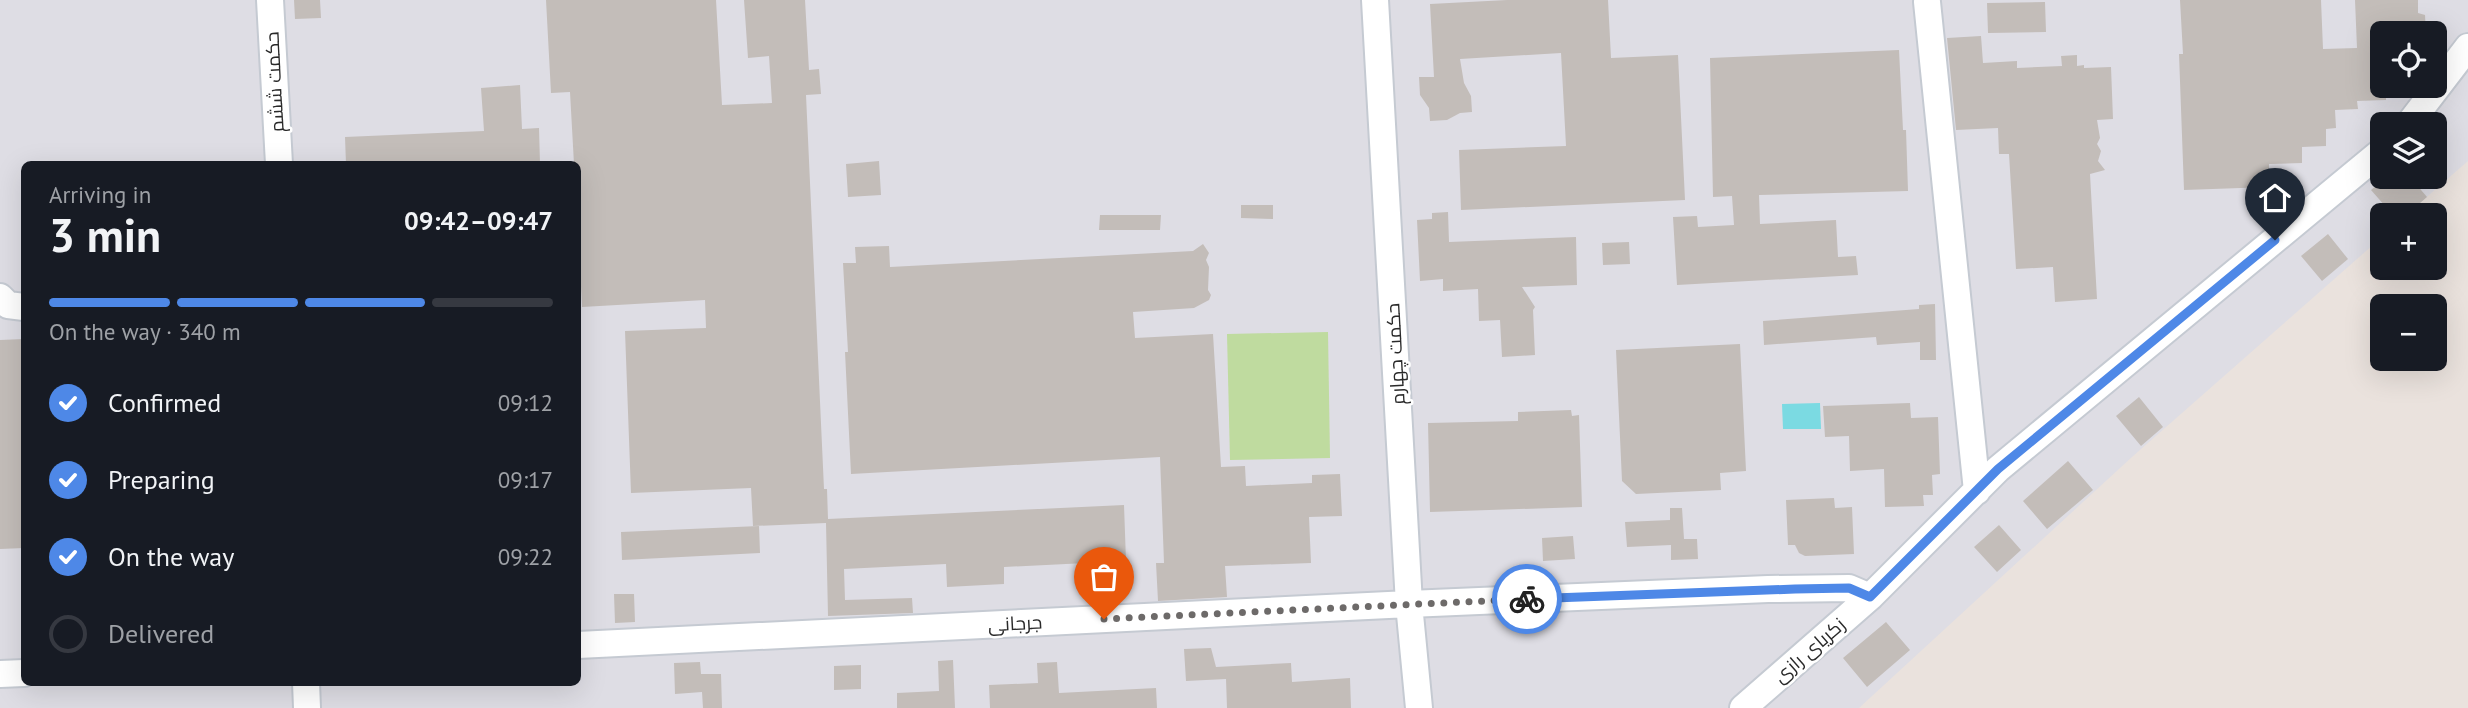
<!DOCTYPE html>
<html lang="en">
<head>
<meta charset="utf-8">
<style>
  :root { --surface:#171b24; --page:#20242c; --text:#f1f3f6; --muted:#9ea1a6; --line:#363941; --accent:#4e88e7 }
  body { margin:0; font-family:"PT Sans",Cairo,sans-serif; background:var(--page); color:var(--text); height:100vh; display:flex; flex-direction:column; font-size:26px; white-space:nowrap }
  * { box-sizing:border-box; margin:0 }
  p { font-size:23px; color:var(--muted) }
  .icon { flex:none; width:38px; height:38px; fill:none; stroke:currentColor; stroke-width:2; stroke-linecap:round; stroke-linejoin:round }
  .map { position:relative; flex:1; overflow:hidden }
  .sheet { position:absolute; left:21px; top:161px; width:560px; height:525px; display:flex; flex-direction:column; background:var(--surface); border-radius:10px; box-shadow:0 7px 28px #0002 }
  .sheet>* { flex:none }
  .tools { position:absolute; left:2370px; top:21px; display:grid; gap:14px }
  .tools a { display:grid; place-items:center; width:77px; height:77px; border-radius:10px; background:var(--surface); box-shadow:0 7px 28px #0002; font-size:35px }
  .pin { position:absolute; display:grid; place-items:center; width:60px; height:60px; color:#fff; margin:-72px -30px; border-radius:50% 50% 50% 0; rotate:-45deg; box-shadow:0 0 7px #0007 }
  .pin .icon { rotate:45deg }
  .courier { position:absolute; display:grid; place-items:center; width:70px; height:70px; margin:-35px; border:5px solid #4e88e7; border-radius:50%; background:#fff; color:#222; box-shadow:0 2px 9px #0007 }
  .headline em { font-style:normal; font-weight:700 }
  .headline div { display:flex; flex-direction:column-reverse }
  .headline { display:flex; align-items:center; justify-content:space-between; height:119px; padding:0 28px }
  h1 { font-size:46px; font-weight:700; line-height:52px }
  .bar { display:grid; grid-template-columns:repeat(4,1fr); gap:10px 7px; align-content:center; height:84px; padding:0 28px }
  .bar i { height:9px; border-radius:5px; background:var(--line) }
  .bar .selected { background:var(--accent) }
  .bar p { grid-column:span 4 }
  ol { padding:0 28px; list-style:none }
  li { display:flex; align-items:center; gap:21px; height:77px }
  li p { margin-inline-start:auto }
  li .icon { padding:7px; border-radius:50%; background:var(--accent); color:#fff; stroke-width:4 }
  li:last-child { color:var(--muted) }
  li i { width:38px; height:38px; border:4px solid var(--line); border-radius:50% }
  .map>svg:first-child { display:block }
  .industrial { fill:#dedde4; fill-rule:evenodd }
  .green { fill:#bfdb9f }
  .water { fill:#7bdae2 }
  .building { fill:#c3bdb9 }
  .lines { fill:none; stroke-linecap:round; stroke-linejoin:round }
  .minor-casing { stroke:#c5cad2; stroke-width:30 }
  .minor { stroke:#fff; stroke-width:26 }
  .done { stroke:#6d6a69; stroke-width:7; stroke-dasharray:0 12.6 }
  .route { stroke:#4e88e7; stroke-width:9 }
  .labels { text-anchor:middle; stroke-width:5; stroke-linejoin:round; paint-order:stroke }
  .street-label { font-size:19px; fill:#2a2a2a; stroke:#fff }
</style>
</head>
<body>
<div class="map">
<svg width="2468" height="708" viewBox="0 0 2468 708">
  <rect width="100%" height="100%" fill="#eae2dd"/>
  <!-- industrial -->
  <path class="industrial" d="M0,0H2468V161L2406,215H2382V237L2132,457L1859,708H0ZM2382,33H2434V86H2382ZM2382,124H2434V177H2382ZM24,164H578V682H24Z"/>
  <!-- green -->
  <path class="green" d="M1328,332L1330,458L1230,460L1227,334Z"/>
  <!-- water -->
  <path class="water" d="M1820,403L1821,429H1783L1782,404Z"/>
  <!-- building -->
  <path class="building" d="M294,0H320L321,18L295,19Z
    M546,0H716L722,105L772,103L769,56L748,58L744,0H805L809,70L819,69L821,94L806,95L824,489H827L828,519L1124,505L1126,561L1004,567V584L947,587L946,564L844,569L845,600L912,598L913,613L828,616L826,523L753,526L751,488L631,493L625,331L706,328L705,300L582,307L578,225V164H574L570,92L551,93Z
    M1507,0H1608L1611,58L1678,55L1685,200L1461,210L1459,150L1566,146L1561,53L1460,59L1464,83L1471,96L1472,112L1460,113L1447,120L1430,121L1429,108L1420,95L1419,77H1434L1430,4Z
    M2180,0H2321L2323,49L2357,48L2355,0H2418V13L2425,15L2426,33H2382V86H2386V100L2357,101L2358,109L2335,110L2336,128L2326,129V146L2302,147V163L2269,164V187L2184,190L2179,54H2183Z
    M2045,2L2046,32L1988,33L1987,3Z
    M1981,36L1983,63L2017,61V68L2062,66L2061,56L2077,55V66L2084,65V68L2111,67L2113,119L2097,120L2100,138L2097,144L2101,151L2098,161L2105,170L2090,174L2097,299L2055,302L2053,267L2016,269L2009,154H1999L1998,128L1956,130L1947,38Z
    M1899,50L1903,130H1906L1908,191L1759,195L1760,224L1836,220L1838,257L1856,256L1858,275L1677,285L1673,217L1697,216L1698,227L1734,225L1732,196L1713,197L1710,58Z
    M520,85L522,129L539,128L540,164H346L345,137L484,131L481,88Z
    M879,161L881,195L848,197L846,164Z
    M2387,177H2410L2427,197L2406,215H2393L2371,190Z
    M1241,205H1273V219L1241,218Z
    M1448,212L1449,242L1576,237L1577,285L1522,287L1535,307L1533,310L1535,355L1502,357L1500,320L1479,321L1478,289L1443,291V279L1420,281L1417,220L1432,219V213Z
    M1100,215H1161L1160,230H1099Z
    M2328,234L2348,259L2322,281L2301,256Z
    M1629,242L1630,264L1603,265L1602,243Z
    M1203,244L1209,253L1206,260L1209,267L1208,290L1211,295L1209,300L1194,308L1133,312L1135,338L1213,334L1221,467L1245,466L1246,486L1312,483V475L1340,474L1342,516L1309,517L1311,563L1225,566L1227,597L1158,601L1156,563H1164L1160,457L851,474L845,352H848L843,263H856L855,247L889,246L890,267L1193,251Z
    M1935,304L1936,360H1920V342L1877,345L1876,337L1764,345L1763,321L1919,309V305Z
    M24,339V548L0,549V340Z
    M1740,344L1746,471L1720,473L1721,490L1636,494L1622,481L1616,350Z
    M2139,397L2163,427L2141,446L2116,416Z
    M1910,403L1911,418L1938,417L1940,474L1932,475L1933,495H1923L1924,506L1885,507L1884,469L1850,471L1849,436L1825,437L1823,406Z
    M1571,410L1572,416L1579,415L1582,507L1430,512L1428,423L1518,421V412Z
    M2068,461L2093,490L2047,529L2023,501Z
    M1834,498L1835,508L1852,507L1854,554L1805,556L1799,553L1795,545H1788L1786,500Z
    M1670,508H1682L1684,539H1697L1698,559L1671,560V545L1627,547L1625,522L1670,520Z
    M1999,525L2021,550L1997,572L1974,547Z
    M759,526L760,553L622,560L621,532Z
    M1573,536L1575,559L1543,561L1542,538Z
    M614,594H634L635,622L615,623Z
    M1886,622L1910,650L1867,687L1843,658Z
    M1211,648L1216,667L1291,663L1292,682L1350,678L1351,708H1227L1226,679L1186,681L1184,649Z
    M953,660L955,708H897V693L939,691L938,661Z
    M700,662L701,674H721L722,708H703L702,692L675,694L674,663Z
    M1057,662L1059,693L1156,688L1157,708H990L989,685L1038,683L1037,663Z
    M861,665V689L834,690V666Z"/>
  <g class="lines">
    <!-- minor casing -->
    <g class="minor-casing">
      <path id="minor" d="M270,0L279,164
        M1375,0L1409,604L1419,708
        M1927,2L1977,491
        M2409,124L2468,47
        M0,297L8,305L24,307
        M578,645L1409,604L1768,589L1849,588L1870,597
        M0,674L24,673
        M306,682L307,708
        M1743,708L1870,597L1998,469L2382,151"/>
    </g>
    <!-- minor -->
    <use href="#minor" class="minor"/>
  </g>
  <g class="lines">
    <!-- done -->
    <path class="done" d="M1104,619L1527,599"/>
    <!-- route -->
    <path class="route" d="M1527,599L1795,589L1849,588L1870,597L1998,469L2275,240"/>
  </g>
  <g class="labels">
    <!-- street labels -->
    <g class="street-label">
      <text transform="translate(274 82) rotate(-93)" y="7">حکمت ششم</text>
      <text transform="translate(1395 354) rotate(-93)" y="7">حکمت چهارم</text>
      <text transform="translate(1015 623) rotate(-3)" y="7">جرجانی</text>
      <text transform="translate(1809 650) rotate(-41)" y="7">زکریای رازی</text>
    </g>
  </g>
</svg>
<div class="tools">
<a><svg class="icon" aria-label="locate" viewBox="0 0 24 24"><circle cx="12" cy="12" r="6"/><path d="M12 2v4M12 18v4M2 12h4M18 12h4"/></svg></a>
<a><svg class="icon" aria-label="layers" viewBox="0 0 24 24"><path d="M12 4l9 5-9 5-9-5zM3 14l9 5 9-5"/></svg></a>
<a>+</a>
<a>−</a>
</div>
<div class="pin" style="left:1104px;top:619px;background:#ea580c"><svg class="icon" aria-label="bag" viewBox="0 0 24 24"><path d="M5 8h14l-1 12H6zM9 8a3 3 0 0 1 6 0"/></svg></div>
<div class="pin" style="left:2275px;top:240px;background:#1f2937"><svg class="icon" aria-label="home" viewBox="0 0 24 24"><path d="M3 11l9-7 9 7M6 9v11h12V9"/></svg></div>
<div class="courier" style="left:1527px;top:599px"><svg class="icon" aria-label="bike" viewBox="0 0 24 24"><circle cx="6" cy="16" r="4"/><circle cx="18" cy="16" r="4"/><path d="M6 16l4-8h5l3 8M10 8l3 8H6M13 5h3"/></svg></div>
<section class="sheet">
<div class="headline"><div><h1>3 min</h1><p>Arriving in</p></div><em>09:42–09:47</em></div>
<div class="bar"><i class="selected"></i><i class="selected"></i><i class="selected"></i><i></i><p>On the way · 340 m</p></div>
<ol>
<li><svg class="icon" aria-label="check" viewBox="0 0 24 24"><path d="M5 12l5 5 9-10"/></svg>Confirmed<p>09:12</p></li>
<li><svg class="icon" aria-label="check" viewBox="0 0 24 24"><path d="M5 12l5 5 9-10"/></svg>Preparing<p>09:17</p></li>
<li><svg class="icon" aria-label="check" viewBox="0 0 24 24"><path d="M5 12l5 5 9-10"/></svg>On the way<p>09:22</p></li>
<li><i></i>Delivered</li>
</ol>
</section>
</div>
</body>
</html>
